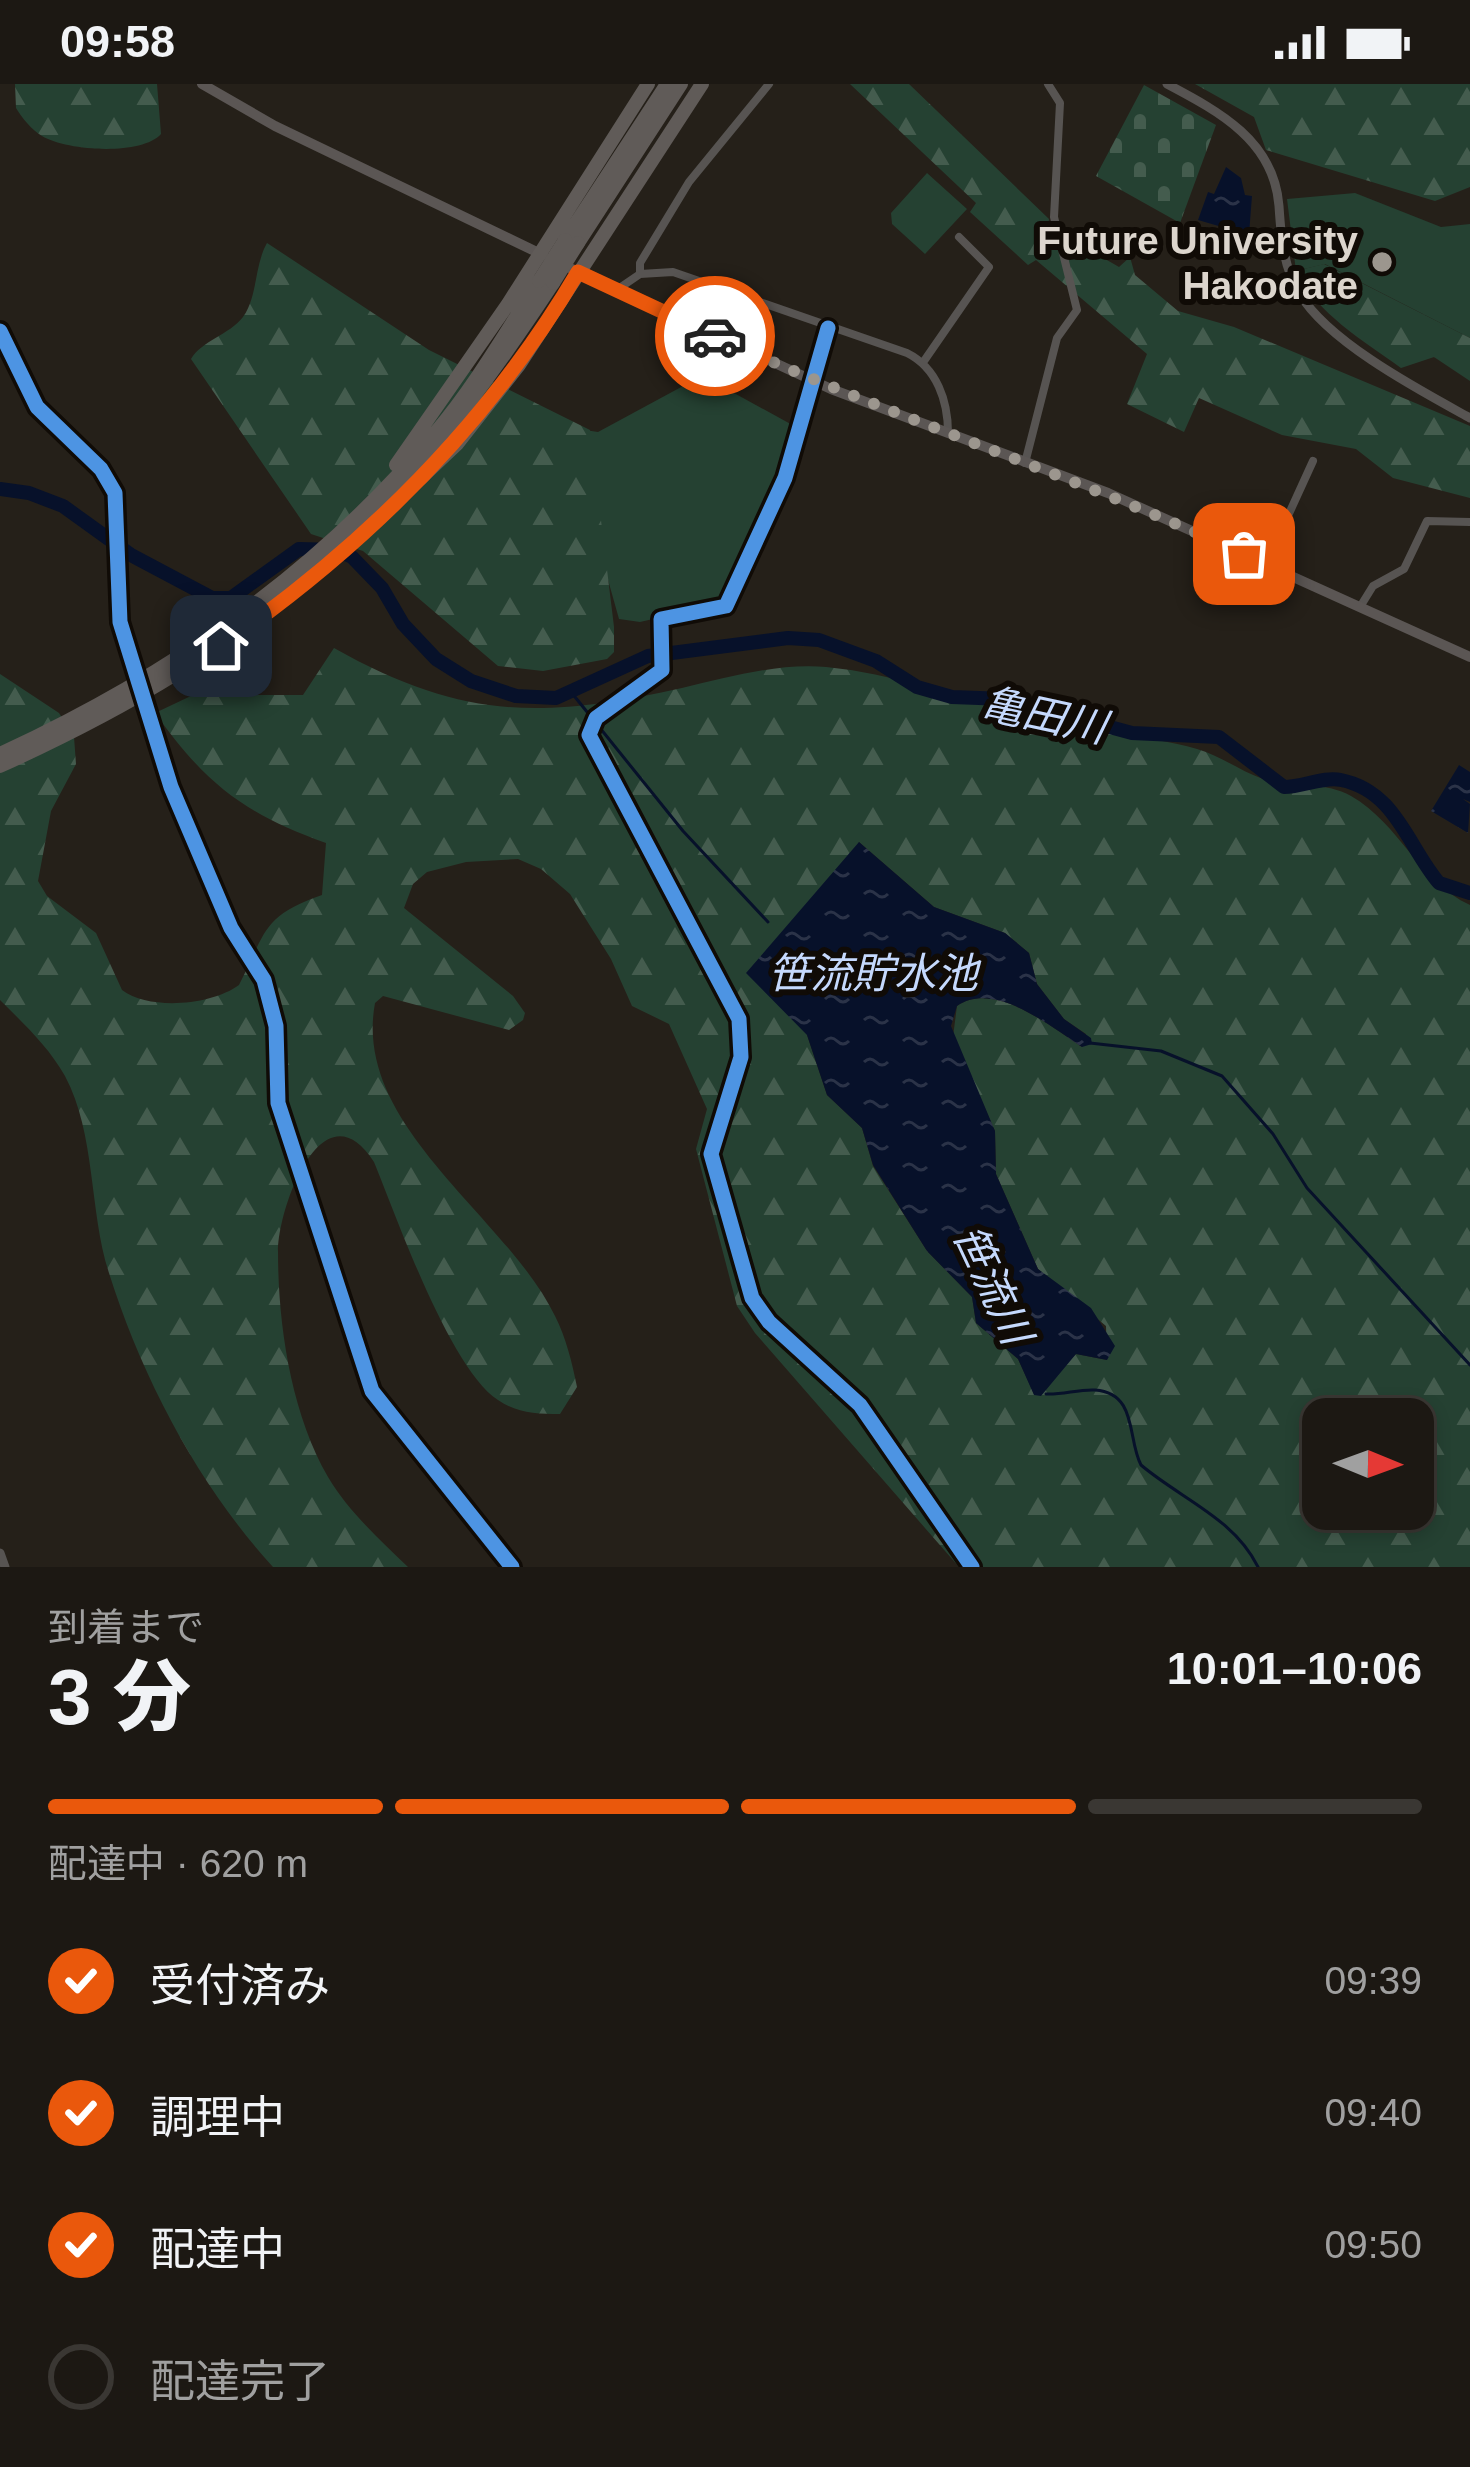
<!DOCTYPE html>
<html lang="ja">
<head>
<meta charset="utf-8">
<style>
  :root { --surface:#1c1813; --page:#25211c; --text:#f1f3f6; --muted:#a0a0a0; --line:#3a3733; --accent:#ea580c }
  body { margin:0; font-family:Helvetica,"Noto Sans JP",sans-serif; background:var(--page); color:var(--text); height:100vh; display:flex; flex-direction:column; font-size:45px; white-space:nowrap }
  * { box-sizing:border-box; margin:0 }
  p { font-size:39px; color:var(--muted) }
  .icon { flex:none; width:66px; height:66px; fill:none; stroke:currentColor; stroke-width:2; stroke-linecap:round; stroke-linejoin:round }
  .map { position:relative; height:1483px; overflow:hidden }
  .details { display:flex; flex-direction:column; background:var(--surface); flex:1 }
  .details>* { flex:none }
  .needle { width:78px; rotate:91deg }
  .controls { position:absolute; left:1302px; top:1314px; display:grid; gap:24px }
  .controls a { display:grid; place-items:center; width:132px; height:132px; border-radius:24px; background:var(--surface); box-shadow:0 6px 18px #0003,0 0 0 3px var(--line); font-size:60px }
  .pin { position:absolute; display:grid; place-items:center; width:102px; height:102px; color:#fff; margin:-51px; border-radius:24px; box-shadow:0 6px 18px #0006 }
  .courier { position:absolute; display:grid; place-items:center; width:120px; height:120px; margin:-60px; border:9px solid #ea580c; border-radius:50%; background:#fff; color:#222; box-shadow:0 3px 15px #0007 }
  .headline em { font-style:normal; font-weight:800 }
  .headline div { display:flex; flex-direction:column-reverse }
  .headline { display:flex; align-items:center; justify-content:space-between; height:204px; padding:0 48px }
  h1 { font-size:78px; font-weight:800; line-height:90px }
  .bar { display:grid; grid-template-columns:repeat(4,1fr); gap:18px 12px; align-content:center; height:144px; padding:0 48px }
  .bar i { height:15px; border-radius:9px; background:var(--line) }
  .bar .on { background:var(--accent) }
  .bar p { grid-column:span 4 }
  ol { padding:0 48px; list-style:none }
  li { display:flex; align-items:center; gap:36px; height:132px }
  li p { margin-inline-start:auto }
  li .icon { padding:12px; border-radius:50%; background:var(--accent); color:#fff; stroke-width:4 }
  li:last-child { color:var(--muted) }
  li i { width:66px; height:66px; border:6px solid var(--line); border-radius:50% }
  .status { display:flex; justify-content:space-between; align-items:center; height:84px; padding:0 60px; background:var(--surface); direction:ltr }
  .status svg { height:33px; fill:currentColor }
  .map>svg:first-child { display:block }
  .green { fill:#254132 }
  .forest { fill:url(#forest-firs); fill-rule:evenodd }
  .cemetery { fill:url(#cemetery-stones) }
  .water { fill:url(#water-ripples) }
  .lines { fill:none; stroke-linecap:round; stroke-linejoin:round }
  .stream { stroke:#07112a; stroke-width:3 }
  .river { stroke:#07112a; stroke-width:14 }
  .minor { stroke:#575452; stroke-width:8 }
  .tertiary { stroke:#575452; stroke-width:9 }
  .secondary { stroke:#5b5654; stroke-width:10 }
  .motorway { stroke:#605b58; stroke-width:14 }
  .motorway-bridge { stroke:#605b58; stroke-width:14 }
  .cycleway-casing { stroke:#100b06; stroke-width:22 }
  .cycleway { stroke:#4d94e3; stroke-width:15 }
  .done { stroke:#9c968e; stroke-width:12; stroke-dasharray:0 21.6 }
  .route { stroke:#ea580c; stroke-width:15 }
  .poi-dot { fill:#9c968e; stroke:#100b06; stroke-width:4.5 }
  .labels { text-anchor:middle; stroke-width:12; stroke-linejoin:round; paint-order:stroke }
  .poi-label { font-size:39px; font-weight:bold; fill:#dcd5cd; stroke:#100b06; text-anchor:end }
  .water-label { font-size:42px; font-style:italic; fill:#c5d9fd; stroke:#100b06 }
</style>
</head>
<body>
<div class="status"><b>09:58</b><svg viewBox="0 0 49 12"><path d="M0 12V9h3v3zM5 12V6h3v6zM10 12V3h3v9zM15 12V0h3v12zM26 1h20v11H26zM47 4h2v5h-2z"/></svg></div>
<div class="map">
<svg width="1470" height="1483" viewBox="0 0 1470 1483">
  <defs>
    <pattern id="forest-firs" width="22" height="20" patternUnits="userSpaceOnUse" patternTransform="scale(3)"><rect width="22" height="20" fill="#254132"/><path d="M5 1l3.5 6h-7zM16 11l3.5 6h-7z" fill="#445c4e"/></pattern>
    <pattern id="cemetery-stones" width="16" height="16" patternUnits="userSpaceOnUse" patternTransform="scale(3)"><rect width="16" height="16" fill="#254132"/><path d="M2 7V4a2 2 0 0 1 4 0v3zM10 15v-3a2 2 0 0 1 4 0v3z" fill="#445c4e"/></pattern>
    <pattern id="water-ripples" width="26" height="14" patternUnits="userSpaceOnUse" patternTransform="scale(3)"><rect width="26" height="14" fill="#07112a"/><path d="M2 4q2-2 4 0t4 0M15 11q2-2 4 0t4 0" fill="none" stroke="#2b3348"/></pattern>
  </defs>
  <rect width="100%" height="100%" fill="#252019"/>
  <!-- green -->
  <path class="green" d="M927,89L967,125L925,170L892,140L891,129Z
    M1355,109L1441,143L1470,140V254L1325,180L1296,187L1287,115Z
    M696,295L734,309L796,343L782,391L723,519L640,538L619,535L565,343L598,348Z"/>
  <!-- forest -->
  <path class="forest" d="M15,0H157L161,50C141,72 67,67 42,52C32,46 22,34 16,24Z
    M850,0H909L1049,135L1048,142L1119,183L1130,173L1135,191L1178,227L1234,243L1470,342V414L1393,394L1356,365L1282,351L1199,314L1184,348L1127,320L1147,270L1036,176L1028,181L970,128L976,119Z
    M1195,0H1470V103L1435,117L1266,66L1254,33Z
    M267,159L429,266L590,346L614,543V568L607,575L543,587L498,582L363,467L311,450L191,275C201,257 229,251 243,233C258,212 254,182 267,159Z
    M1324,180L1470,254V297L1434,273L1401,284C1361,255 1319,231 1296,187Z
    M334,564C462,636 542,635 682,604C729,593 778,579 826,583C899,590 967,617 1037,635C1089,650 1145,650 1197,665C1221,672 1240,687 1263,695C1292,704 1324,697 1351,712C1400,740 1418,797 1470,821V1483H959L755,1249L737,1222L696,1065L707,1025L669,940L632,922L611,875L570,810L541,785L518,775L466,778L427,788L413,800L404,824L513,912L525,929L523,936L509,946L383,912L375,919C352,1042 506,1131 555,1232C566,1254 572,1278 577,1303L560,1330C537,1330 517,1329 498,1316C450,1285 397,1134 374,1078C323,999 278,1123 278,1168C278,1241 291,1329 328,1393C349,1428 379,1455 408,1483H273C199,1402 142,1294 109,1189C89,1127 96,1050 65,992C48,962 24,940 0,916V590L59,629L74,653L76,680L51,727L38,797L47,812L96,849L122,906C150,927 212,921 239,901C266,849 261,832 322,811L326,759C244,730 205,699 155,629L193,611H303ZM859,758L934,823L1005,849L1029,869L1037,900L1064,935L1086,950L1082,963C1051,943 995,896 957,922L953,953L995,1047L996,1090L1038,1185L1106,1242L1107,1276L1076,1270L1034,1310L1018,1275L976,1239L972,1213L927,1167L873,1082L862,1044L827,1011L807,951ZM1323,1335H1413V1425H1323Z"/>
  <!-- cemetery -->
  <path class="cemetery" d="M1144,1L1216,41L1180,139L1096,92Z"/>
  <!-- water -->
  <path class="water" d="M1226,83L1241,94L1245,111L1252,112L1249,151L1198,136L1208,108L1214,110Z
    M1459,681L1470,688V718L1463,715L1470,720L1468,749L1431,727Z
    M859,758L934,823L1005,849L1029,869L1037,900L1064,935L1091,954L1092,960L1082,963C1051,943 995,896 957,922L951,942L995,1047L996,1090L1038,1185L1091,1224L1115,1262L1107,1276L1076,1270L1041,1312L1034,1311L1018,1275L976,1239L972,1213L927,1167L873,1081L862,1044L827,1011L807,951L746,889Z"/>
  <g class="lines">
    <!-- stream -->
    <path class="stream" d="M571,608L683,747L768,838
      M1090,959L1161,967L1222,992L1273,1050L1307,1104L1470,1281
      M1046,1310C1062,1311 1079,1305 1095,1306C1138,1309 1127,1355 1141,1381C1181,1415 1234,1434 1258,1483"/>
    <!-- river -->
    <path class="river" d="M0,405L29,409L63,422L131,471L212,514H231L299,465L337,466L352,473L382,504L403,540L436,575L471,597L516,612L556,614L648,572L788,554L819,556L876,577L917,603L952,613L1006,615L1132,649L1219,653L1284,703C1303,703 1324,692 1341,696C1396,707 1408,763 1439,799L1470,809"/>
    <!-- minor -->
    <path class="minor" d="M640,190V179L689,98L769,0
      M618,205L640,190L673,188L907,269C937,284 948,317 948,349
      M828,244L785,394L726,522L661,535L662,586L596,634L589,651L739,935L741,973L711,1070L752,1214L769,1238L860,1321L972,1483
      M0,247L37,323L101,385L115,409L120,538L138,590
      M924,277L989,183L959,153
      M1025,379L1057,254L1077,226L1054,133L1060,19L1048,0
      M1266,480L1313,377
      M1360,523L1373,502L1404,485L1427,437L1470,438
      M148,622L171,703L231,844L264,896L276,942L278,1019L372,1307L512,1483"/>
    <!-- tertiary -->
    <path class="tertiary" d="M1167,0C1220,28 1274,57 1279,122C1281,153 1283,183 1300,210C1328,258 1421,307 1470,334
      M0,1469L5,1483"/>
    <!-- secondary -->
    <path class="secondary" d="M202,0L275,42L543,171
      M559,179L831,305L1108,409L1470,573"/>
    <!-- motorway -->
    <path class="motorway" d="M565,156L667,0
      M578,159L681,0
      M396,381L508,220L648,0
      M420,395L457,360L519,281L702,0
      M0,670C169,592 316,491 436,348C475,302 506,248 539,197
      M0,682C264,562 395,440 553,199"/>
    <!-- motorway-bridge -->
    <path class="motorway-bridge" d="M539,197L565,156
      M553,199L578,159"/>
    <!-- cycleway casing -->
    <g class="cycleway-casing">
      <path id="cycleway" d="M828,244L785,394L726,522L661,535L662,586L596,634L589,651L739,935L741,973L711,1070L752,1214L769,1238L860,1321L972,1483
        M0,247L37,323L101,385L115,409L120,538L171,703L231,844L264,896L276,942L278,1019L372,1307L512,1483"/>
    </g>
    <!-- cycleway -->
    <use href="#cycleway" class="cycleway"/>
  </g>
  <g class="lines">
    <!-- done -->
    <path class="done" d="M715,252C888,332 1070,390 1244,470"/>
    <!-- route -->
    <path class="route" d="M221,562C364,463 489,339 578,188L715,252"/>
  </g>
  <!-- markers -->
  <circle class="poi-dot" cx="1382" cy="178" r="12"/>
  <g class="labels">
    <!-- poi labels -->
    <g class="poi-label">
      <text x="1358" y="170">Future University<tspan x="1358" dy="45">Hakodate</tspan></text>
    </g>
    <!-- water labels -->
    <g class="water-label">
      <text transform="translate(1044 631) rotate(12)" y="15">亀田川</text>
      <text x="873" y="904">笹流貯水池</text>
      <text transform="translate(993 1200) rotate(65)" y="15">笹流川</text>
    </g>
  </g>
</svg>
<div class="controls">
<a><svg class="needle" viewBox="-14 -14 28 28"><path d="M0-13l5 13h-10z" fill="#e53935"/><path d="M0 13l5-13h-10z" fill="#a0a0a0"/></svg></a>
</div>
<div class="pin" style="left:1244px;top:470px;background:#ea580c"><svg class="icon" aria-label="bag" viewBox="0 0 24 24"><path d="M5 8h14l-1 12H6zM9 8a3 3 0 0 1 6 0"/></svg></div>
<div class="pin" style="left:221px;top:562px;background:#1f2937"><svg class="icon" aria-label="home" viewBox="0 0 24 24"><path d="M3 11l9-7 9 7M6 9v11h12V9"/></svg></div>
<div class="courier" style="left:715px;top:252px"><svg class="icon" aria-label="car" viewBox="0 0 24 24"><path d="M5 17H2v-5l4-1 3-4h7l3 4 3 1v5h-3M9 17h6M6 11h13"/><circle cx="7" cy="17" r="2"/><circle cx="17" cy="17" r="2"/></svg></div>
</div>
<section class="details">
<div class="headline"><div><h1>3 分</h1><p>到着まで</p></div><em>10:01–10:06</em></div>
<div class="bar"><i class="on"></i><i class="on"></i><i class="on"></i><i></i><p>配達中 · 620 m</p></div>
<ol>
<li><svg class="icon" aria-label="check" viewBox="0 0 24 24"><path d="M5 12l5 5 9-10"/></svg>受付済み<p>09:39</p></li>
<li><svg class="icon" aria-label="check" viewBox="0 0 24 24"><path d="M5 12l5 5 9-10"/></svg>調理中<p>09:40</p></li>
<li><svg class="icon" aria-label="check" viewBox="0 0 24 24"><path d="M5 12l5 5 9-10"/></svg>配達中<p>09:50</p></li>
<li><i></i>配達完了</li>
</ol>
</section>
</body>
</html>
